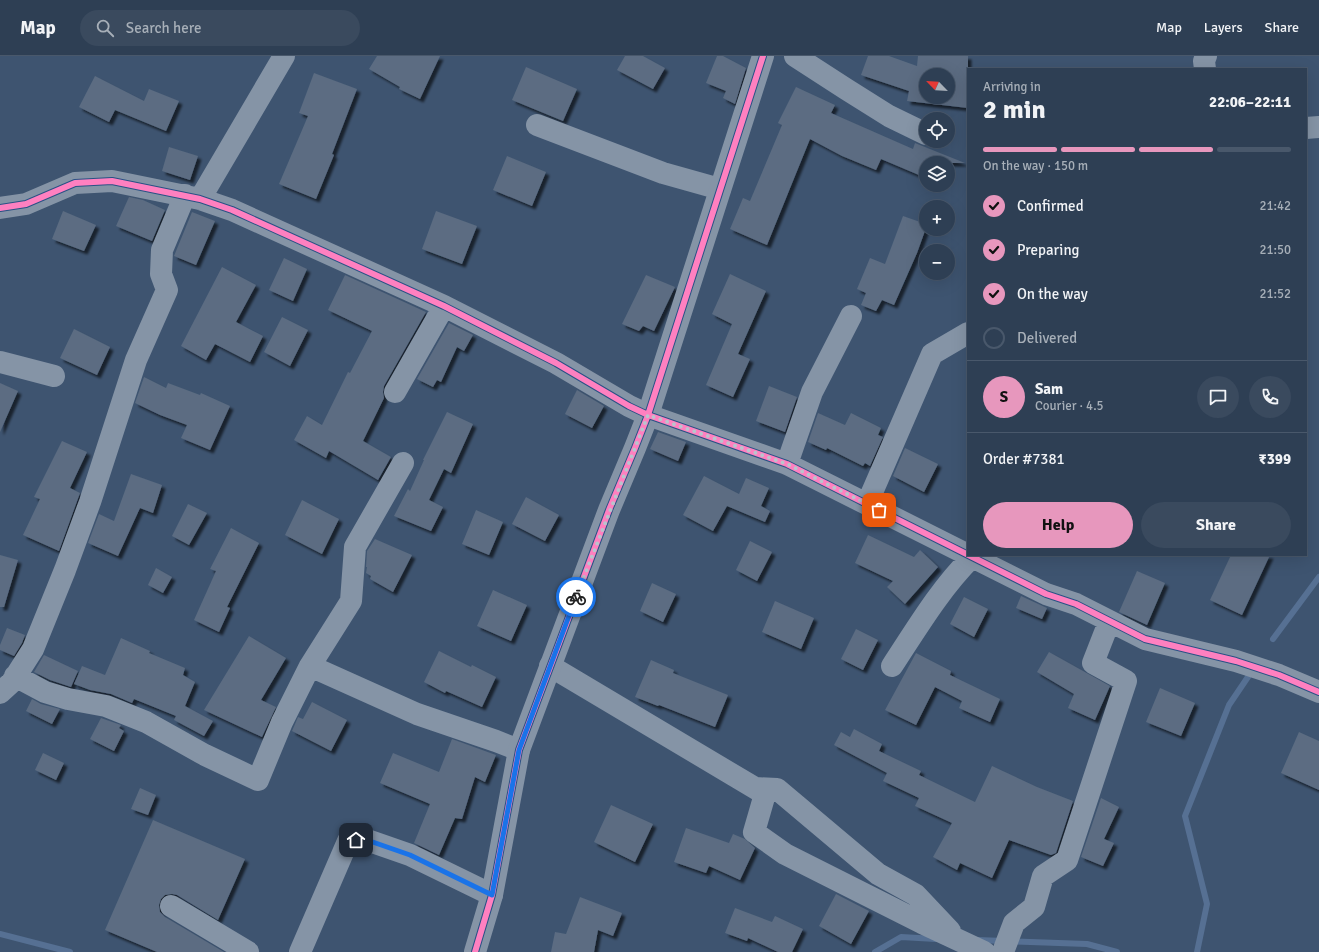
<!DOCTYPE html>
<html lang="en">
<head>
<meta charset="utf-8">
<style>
  :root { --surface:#2e3f54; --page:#3a4a5e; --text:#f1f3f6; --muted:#a7afb8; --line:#49586b; --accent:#e797bd }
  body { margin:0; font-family:Signika,sans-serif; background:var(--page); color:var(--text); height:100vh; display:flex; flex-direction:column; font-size:15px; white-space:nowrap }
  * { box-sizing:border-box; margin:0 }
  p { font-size:13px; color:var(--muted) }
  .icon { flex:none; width:22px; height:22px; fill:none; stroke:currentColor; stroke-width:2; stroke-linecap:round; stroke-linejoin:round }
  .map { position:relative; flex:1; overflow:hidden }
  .side { position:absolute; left:967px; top:12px; width:340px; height:488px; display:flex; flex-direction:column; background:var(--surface); border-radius:0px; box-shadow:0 4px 16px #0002,0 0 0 1px var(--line) }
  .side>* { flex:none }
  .needle { width:26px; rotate:295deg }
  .buttons { position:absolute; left:919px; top:12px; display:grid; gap:8px }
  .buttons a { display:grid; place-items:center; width:36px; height:36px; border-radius:50%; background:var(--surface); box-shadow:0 4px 16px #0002,0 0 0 1px var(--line); font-size:20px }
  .pin { position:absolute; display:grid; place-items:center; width:34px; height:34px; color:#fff; margin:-17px; border-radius:8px; box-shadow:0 2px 6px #0006 }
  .courier { position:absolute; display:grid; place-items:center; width:40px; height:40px; margin:-20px; border:3px solid #1a73e8; border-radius:50%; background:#fff; color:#222; box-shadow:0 1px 5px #0007 }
  .overview em { font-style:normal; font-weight:800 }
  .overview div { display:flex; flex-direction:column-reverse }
  .overview { display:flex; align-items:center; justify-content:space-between; height:68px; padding:0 16px }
  h1 { font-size:26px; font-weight:800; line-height:30px }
  .bar { display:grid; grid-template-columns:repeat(4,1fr); gap:6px 4px; align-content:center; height:48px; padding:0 16px }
  .bar i { height:5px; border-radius:3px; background:var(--line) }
  .bar .active { background:var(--accent) }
  .bar p { grid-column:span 4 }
  .line { display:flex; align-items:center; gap:10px; padding:0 16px; border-top:1px solid var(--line) }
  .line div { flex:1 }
  .round { display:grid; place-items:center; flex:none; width:42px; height:42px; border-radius:21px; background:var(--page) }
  ol { padding:0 16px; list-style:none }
  li { display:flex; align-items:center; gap:12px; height:44px }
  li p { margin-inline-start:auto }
  li .icon { padding:4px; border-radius:50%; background:var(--accent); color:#111; stroke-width:4 }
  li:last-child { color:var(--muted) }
  li i { width:22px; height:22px; border:2px solid var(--line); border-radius:50% }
  .button { display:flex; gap:8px; margin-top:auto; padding:8px 16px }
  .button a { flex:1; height:46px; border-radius:24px; background:var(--accent); color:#111; font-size:16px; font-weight:800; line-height:46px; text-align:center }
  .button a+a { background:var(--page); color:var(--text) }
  header { display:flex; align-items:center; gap:24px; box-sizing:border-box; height:56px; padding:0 20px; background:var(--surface); border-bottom:1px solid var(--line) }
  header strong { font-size:19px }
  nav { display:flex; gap:22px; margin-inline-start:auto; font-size:14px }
  .search { width:280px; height:36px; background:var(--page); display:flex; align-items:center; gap:10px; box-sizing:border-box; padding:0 14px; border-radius:22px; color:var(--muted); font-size:15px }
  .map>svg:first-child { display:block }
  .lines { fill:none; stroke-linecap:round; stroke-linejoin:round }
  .stream { stroke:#567093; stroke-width:6 }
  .building { fill:#5b6c82; fill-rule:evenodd; filter:url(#shadow) }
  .minor { stroke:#8594a6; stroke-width:22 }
  .tertiary { stroke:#8594a6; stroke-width:22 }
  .cycleway-casing { stroke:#295185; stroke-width:8 }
  .cycleway { stroke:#ff80c0; stroke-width:6 }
  .done { stroke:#bbc3cd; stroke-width:4; stroke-dasharray:0 7.2 }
  .route { stroke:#1a73e8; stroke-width:5 }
</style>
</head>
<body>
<header>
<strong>Map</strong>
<div class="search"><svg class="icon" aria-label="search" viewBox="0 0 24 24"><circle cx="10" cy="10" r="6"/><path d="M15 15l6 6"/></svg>Search here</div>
<nav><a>Map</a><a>Layers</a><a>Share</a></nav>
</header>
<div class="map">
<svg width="1319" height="896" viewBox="0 0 1319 896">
  <defs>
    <filter id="shadow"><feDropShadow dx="3.5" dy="3.5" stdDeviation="1" flood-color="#0009"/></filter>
  </defs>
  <rect width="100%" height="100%" fill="#3e5470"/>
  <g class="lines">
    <!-- stream -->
    <path class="stream" d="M1273,583L1319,521
      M0,878L70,896
      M977,884L1087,888L1117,896
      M875,896L901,881L936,883
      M1197,896L1207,848L1185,760L1229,649L1252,615"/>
  </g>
  <!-- building -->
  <path class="building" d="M377,0H440L420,43L399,33L400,31L369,13Z
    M625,0H643L665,12L653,33L617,14Z
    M717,0H723L746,12L735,48L723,42L726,35L706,27Z
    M868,0H889L917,10L918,0H968V52L907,45L909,35L861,19ZM926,19H948V41H926Z
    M526,11L577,33L563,65L512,44Z
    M314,17L357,33L332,98L334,99L316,143L279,128L308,60L299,57Z
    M95,20L144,45L149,33L179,45L166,75L115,54L109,66L79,51Z
    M796,31L835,49L831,57L913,93L915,87L965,107H926V122L881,103L876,114L842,100L810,83L767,189L730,173L743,142L750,145L782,69L778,67Z
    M169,91L198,100L190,124L162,115Z
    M507,100L546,116L532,150L493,134Z
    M129,141L143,144L165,154L152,185L116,170Z
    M63,155L96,169L84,195L52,183Z
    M436,155L477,170L462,208L422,193Z
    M192,156L215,165L196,209L174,200Z
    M903,160L926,168V172L917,197L894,249L882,244L876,255L861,249L866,237L857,233L870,202L885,208Z
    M284,202L307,213L293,245L269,234Z
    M222,211L256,229L236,266L263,280L250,306L215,288L206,304L181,290Z
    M730,218L766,235L738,298L750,303L733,341L706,329L732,268L712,258Z
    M345,219L426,256L384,330L383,336L384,342L363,385L391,401L378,424L329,395L326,402L294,384L307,360L322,369L348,316L350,317L372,275L328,254Z
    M646,219L675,231L654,275L643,270L639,275L622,268Z
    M282,261L308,274L290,310L264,296Z
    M449,267L473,279L464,295L457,291L441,326L437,324L433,331L417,323Z
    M74,273L110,291L97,319L60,302Z
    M144,321L166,332L168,327L200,339L201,337L230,350L210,394L181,382L187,369L160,359L135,347Z
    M0,327L18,335L0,376Z
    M769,330L797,341L785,376L756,365Z
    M577,334L604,350L592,372L565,358Z
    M447,356L473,368L451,417L444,413L429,444L443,451L431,475L394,460L408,433L410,435L424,404H423Z
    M818,357L845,369L851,357L881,372L878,379L883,381L870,410L865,407L863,410L827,392L826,394L808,386Z
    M658,376L686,386L678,405L650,393Z
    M62,385L87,396L70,432L80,437L59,495L23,479L40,443L34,441Z
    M905,392L938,408L924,436L893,420Z
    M131,418L162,429L153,457L140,452L118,500L88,487L99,458L114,465Z
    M704,420L739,438L746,422L769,432L761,450L770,455L765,466L727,450L713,475L683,459Z
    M526,441L559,459L545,485L512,468Z
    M302,444L339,463L322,498L285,479Z
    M188,448L207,457L189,489L172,480Z
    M476,454L503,466L489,499L462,488Z
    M231,472L259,487L227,551L230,552L219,576L194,564L216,515L210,513Z
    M868,479L914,501L920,494L938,511L905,548L887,531L893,525L855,507Z
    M375,483L412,499L393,536L370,523L371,520L366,517L367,511H366L367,495Z
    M750,485L772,496L757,525L736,514Z
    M0,499L18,504L4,551H0Z
    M1231,499H1270L1242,559L1210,544Z
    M156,512L172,521L163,537L148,529Z
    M1137,515L1165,527L1147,569L1119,556Z
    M652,527L676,538L663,566L640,555Z
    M493,534L527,549L511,585L477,570Z
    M1021,540L1047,552L1042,563L1016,552Z
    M964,541L988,553L974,581L950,568Z
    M775,545L814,562L801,593L762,576Z
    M7,572L25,579L22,587L14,600L0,594V589Z
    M856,573L878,584L863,614L841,603Z
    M249,580L286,602L261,644L276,651L262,681L204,654Z
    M121,582L150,595L149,597L185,612L183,619L195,626L185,650L213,665L204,680L174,664L176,660L134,643L132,647L111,638L90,634L74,628L82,610L105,619Z
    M439,595L471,611L472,609L496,621L482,651L446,635L445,637L424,626Z
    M1049,596L1110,630L1095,664L1068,652L1074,638L1037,616Z
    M916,597L951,615L950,619L1000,643L990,666L959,652L962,645L935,631L916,669L885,654Z
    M44,599L78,615L71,631L50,624L34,616Z
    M651,604L674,614L673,617L728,639L715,671L659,649L658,650L635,641Z
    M1160,632L1195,647L1181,680L1146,666Z
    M32,643L41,648L60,653L52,668L26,655Z
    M312,646L347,664L331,695L292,675L298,661L303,663Z
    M101,662L121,669L119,672L124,675L114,695L90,683Z
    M854,673L882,688L879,695L921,715L919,719L975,746L992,710L1037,731L1073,745L1056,797L1051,799L1009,784L992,822L960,807L957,814L933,801L952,767L915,750L919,742L883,725L887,717L834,689L841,676L850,681Z
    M1299,676L1319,685V734L1281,717Z
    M452,683L496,699L485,726L475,721L462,763L455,762L439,799L414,787L430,748L380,727L393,697L439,716Z
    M43,697L64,707L56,724L35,714Z
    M140,732L156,739L148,759L131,753Z
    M1101,742L1119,751L1104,783L1114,787L1103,810L1081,801Z
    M611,749L653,768L635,806L594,786Z
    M153,764L245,803L218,864L177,839L172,838L165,839L161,843L159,849L160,856L165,861L224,896H157L105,874Z
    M686,772L729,787L733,778L745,783L755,792L740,824L709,810L706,817L674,806Z
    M836,838L869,855L851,888L819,870Z
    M580,841L622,857L613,880L598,874L594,896H551L555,876L566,878Z
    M735,852L772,866L775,860L803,873L792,896H778L748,882L747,885L725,877Z"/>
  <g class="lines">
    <!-- minor -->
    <path class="minor" d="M795,0L846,33L889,60L926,78
      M1205,13L1204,5L1206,0
      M537,69L663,117L720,133
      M1306,72L1319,71
      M200,143L284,0
      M0,152L26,148L75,127L112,125L200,143L232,154L444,250L556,307L629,350L648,359L787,408L1046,538L1076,548L1145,583L1236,605L1279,619L1319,636
      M0,306L54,320
      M395,336L444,250
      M787,408L812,336L851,260
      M867,448L932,298L968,277
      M310,610L417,658L496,685L519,694
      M550,610L765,738L754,776L785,798L922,867L984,896
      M892,610C917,572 940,533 972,501
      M15,620L45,636L68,643L106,650L146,666L205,699L258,724L282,666L310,610L351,545L355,491L403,407
      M0,637L12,626L33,593L65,514L90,446L136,304L167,234L161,218L162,194L185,139
      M755,732L777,733L878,818L916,839L950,875
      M171,850L248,896
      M300,896L348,785L364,783L410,799L492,839
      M1003,896L1014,867L1034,851L1043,820L1067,804L1126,625L1093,607L1109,566"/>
    <!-- tertiary -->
    <path class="tertiary" d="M475,896L492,839L519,694L609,454L635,392L648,359L763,0"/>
    <!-- cycleway casing -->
    <g class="cycleway-casing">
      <path id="cycleway" d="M0,152L26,148L75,127L112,125L200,143L232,154L444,250L556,307L629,350L648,359L787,408L1046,538L1076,548L1145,583L1236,605L1279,619L1319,636
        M475,896L492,839L519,694L609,454L635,392L648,359L763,0"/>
    </g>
    <!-- cycleway -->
    <use href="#cycleway" class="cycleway"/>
  </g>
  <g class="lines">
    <!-- done -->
    <path class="done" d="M576,541L648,359L787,408L879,454"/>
    <!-- route -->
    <path class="route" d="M356,784L364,783L410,799L492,839L519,694L576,541"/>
  </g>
</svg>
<div class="buttons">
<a><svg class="needle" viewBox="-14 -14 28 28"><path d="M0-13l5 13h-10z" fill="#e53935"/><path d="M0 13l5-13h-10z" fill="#a7afb8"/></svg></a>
<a><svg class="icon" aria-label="locate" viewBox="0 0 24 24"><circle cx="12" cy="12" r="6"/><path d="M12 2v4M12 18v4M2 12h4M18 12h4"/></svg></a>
<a><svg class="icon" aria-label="layers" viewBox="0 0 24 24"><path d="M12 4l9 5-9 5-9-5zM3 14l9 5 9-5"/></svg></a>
<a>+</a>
<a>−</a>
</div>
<div class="pin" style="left:879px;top:454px;background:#ea580c"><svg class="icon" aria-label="bag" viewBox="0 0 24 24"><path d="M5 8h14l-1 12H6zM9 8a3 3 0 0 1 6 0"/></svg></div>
<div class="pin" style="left:356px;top:784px;background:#1f2937"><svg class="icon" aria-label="home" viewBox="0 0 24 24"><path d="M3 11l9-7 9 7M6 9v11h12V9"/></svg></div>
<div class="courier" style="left:576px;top:541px"><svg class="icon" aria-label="bike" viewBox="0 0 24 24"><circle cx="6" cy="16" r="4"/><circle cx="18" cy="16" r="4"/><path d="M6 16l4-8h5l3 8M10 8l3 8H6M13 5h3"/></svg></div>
<section class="side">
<div class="overview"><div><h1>2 min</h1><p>Arriving in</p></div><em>22:06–22:11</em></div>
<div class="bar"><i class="active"></i><i class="active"></i><i class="active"></i><i></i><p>On the way · 150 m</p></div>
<ol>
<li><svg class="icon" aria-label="check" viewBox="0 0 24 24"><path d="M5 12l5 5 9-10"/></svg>Confirmed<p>21:42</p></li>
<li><svg class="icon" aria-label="check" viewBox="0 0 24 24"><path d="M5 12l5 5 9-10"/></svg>Preparing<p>21:50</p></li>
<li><svg class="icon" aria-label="check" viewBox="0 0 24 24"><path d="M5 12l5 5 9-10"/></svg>On the way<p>21:52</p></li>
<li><i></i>Delivered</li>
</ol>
<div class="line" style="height:72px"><b class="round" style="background:var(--accent);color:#111">S</b><div><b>Sam</b><p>Courier · 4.5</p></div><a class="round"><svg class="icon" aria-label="chat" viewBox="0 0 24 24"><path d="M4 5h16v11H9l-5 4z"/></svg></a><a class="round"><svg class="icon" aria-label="phone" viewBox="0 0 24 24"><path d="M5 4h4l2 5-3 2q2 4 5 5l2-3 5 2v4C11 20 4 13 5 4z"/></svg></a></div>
<div class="line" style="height:52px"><div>Order #7381</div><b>₹399</b></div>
<div class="button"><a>Help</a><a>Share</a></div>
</section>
</div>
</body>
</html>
